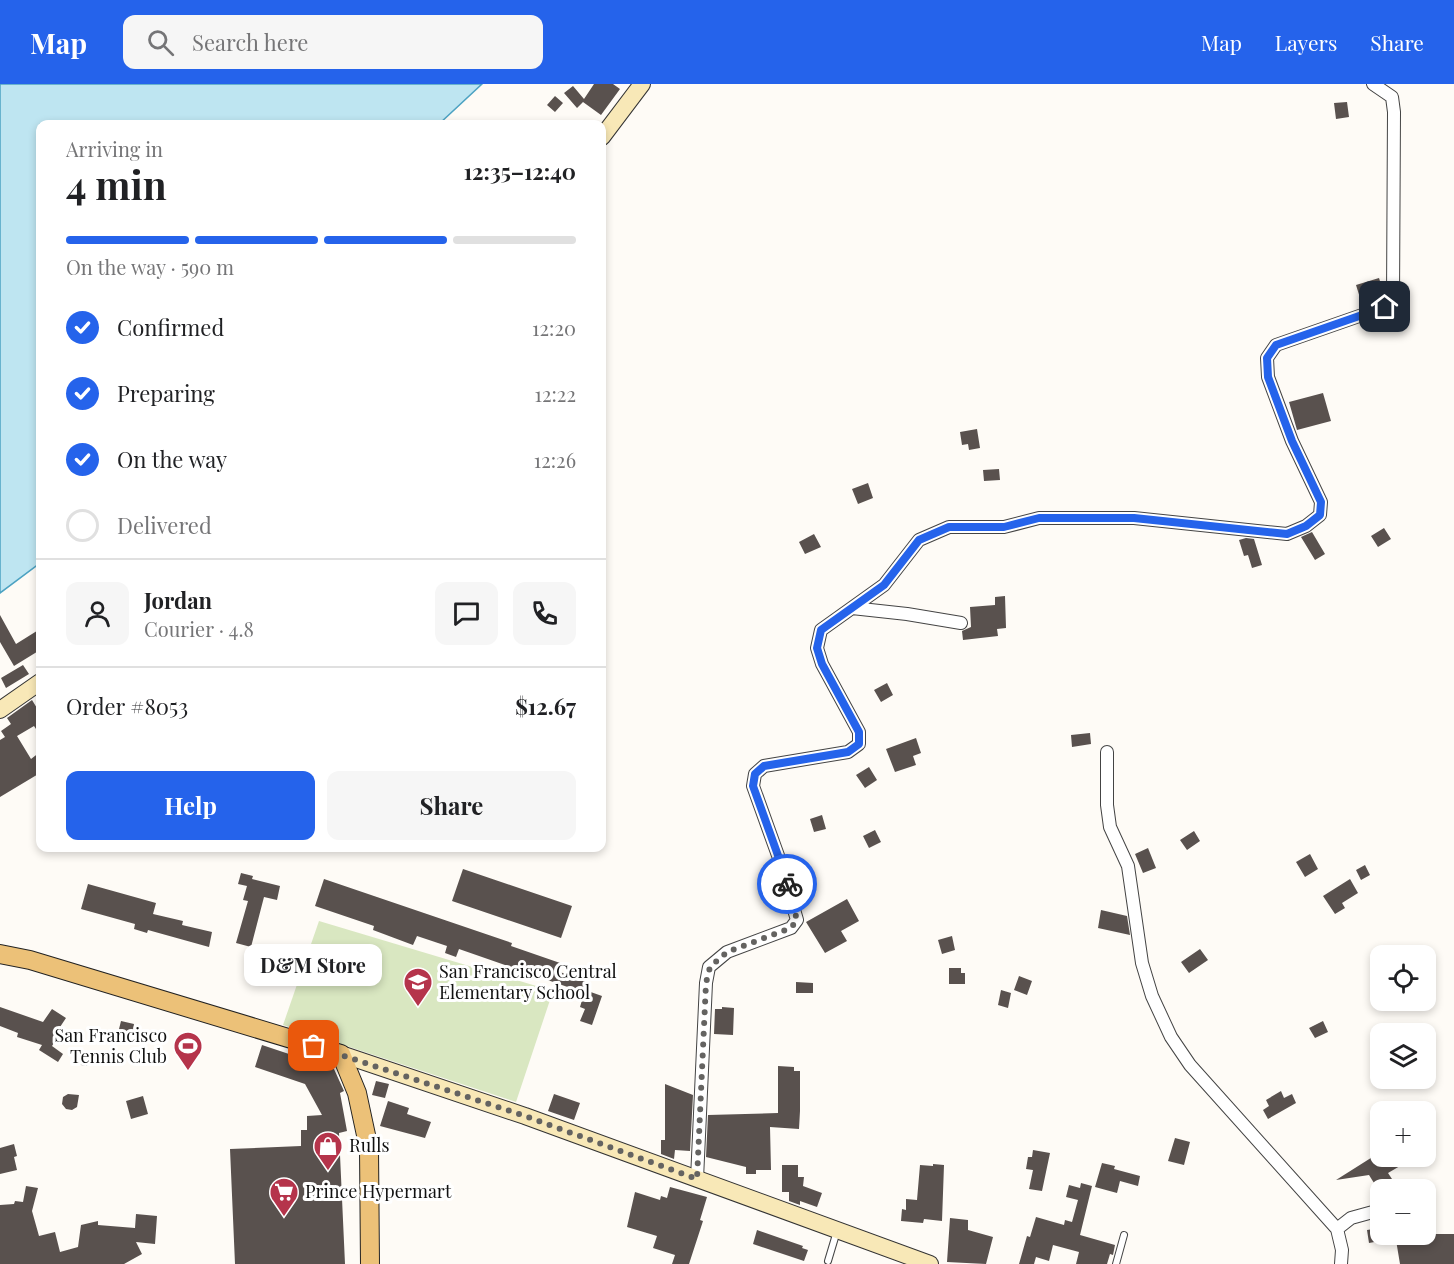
<!DOCTYPE html>
<html lang="en">
<head>
<meta charset="utf-8">
<style>
  :root { --surface:#fff; --page:#f6f6f6; --text:#202124; --muted:#757577; --line:#e0e0e0; --accent:#2563eb }
  body { margin:0; font-family:"Playfair Display",serif; background:var(--page); color:var(--text); height:100vh; display:flex; flex-direction:column; font-size:22px; white-space:nowrap }
  * { box-sizing:border-box; margin:0 }
  p { font-size:20px; color:var(--muted) }
  .icon { flex:none; width:33px; height:33px; fill:none; stroke:currentColor; stroke-width:2; stroke-linecap:round; stroke-linejoin:round }
  .map { position:relative; flex:1; overflow:hidden }
  .sheet { position:absolute; left:36px; top:36px; width:570px; height:732px; display:flex; flex-direction:column; background:var(--surface); border-radius:12px; box-shadow:0 3px 9px #0003 }
  .sheet>* { flex:none }
  .tools { position:absolute; left:1370px; top:861px; display:grid; gap:12px }
  .tools a { display:grid; place-items:center; width:66px; height:66px; border-radius:12px; background:var(--surface); box-shadow:0 3px 9px #0003; font-size:30px }
  .pin { position:absolute; display:grid; place-items:center; width:51px; height:51px; color:#fff; margin:-26px; border-radius:12px; box-shadow:0 3px 9px #0006 }
  .courier { position:absolute; display:grid; place-items:center; width:60px; height:60px; margin:-30px; border:4px solid #2563eb; border-radius:50%; background:#fff; color:#222; box-shadow:0 2px 8px #0007 }
  .bubble { position:absolute; height:42px; border-radius:12px; background:var(--surface); box-shadow:0 3px 9px #0003; font-size:20px; font-weight:700; line-height:42px; text-align:center }
  .summary em { font-style:normal; font-weight:700 }
  .summary div { display:flex; flex-direction:column-reverse }
  .summary { display:flex; align-items:center; justify-content:space-between; height:102px; padding:0 30px }
  h1 { font-size:39px; font-weight:700; line-height:45px }
  .bar { display:grid; grid-template-columns:repeat(4,1fr); gap:9px 6px; align-content:center; height:72px; padding:0 30px }
  .bar i { height:8px; border-radius:4px; background:var(--line) }
  .bar .on { background:var(--accent) }
  .bar p { grid-column:span 4 }
  .line { display:flex; align-items:center; gap:15px; padding:0 30px; border-top:2px solid var(--line) }
  .line div { flex:1 }
  .round { display:grid; place-items:center; flex:none; width:63px; height:63px; border-radius:12px; background:var(--page) }
  ol { padding:0 30px; list-style:none }
  li { display:flex; align-items:center; gap:18px; height:66px }
  li p { margin-inline-start:auto }
  li .icon { padding:6px; border-radius:50%; background:var(--accent); color:#fff; stroke-width:4 }
  li:last-child { color:var(--muted) }
  li i { width:33px; height:33px; border:3px solid var(--line); border-radius:50% }
  .action { display:flex; gap:12px; margin-top:auto; padding:12px 30px }
  .action a { flex:1; height:69px; border-radius:12px; background:var(--accent); color:#fff; font-size:24px; font-weight:700; line-height:69px; text-align:center }
  .action a+a { background:var(--page); color:var(--text) }
  header { display:flex; align-items:center; gap:36px; box-sizing:border-box; height:84px; padding:0 30px; background:var(--accent); color:#fff }
  header strong { font-size:28px }
  nav { display:flex; gap:33px; margin-inline-start:auto; font-size:21px }
  .search { width:420px; height:54px; background:var(--page); display:flex; align-items:center; gap:15px; box-sizing:border-box; padding:0 21px; border-radius:12px; color:var(--muted); font-size:22px }
  .map>svg:first-child { display:block }
  .green { fill:#d9e7c1 }
  .water { fill:#bee5f1; stroke:#4ca2c2; stroke-width:1.5 }
  .building { fill:#59514e }
  .lines { fill:none; stroke-linecap:round; stroke-linejoin:round }
  .lane-casing { stroke:#444; stroke-width:8 }
  .street-casing { stroke:#444; stroke-width:14 }
  .secondary-casing { stroke:#333; stroke-width:18 }
  .primary-casing { stroke:#222; stroke-width:20 }
  .lane { stroke:#fff; stroke-width:6 }
  .street { stroke:#fff; stroke-width:12 }
  .secondary { stroke:#f8e8b7; stroke-width:16 }
  .primary { stroke:#ecc178; stroke-width:18 }
  .done { stroke:#646361; stroke-width:6; stroke-dasharray:0 10.8 }
  .route { stroke:#2563eb; stroke-width:8 }
  .labels { text-anchor:middle; stroke-width:6; stroke-linejoin:round; paint-order:stroke }
  .poi-label { font-size:18px; fill:#111; stroke:#fff; text-anchor:start }
</style>
</head>
<body>
<header>
<strong>Map</strong>
<div class="search"><svg class="icon" aria-label="search" viewBox="0 0 24 24"><circle cx="10" cy="10" r="6"/><path d="M15 15l6 6"/></svg>Search here</div>
<nav><a>Map</a><a>Layers</a><a>Share</a></nav>
</header>
<div class="map">
<svg width="1454" height="1180" viewBox="0 0 1454 1180">
  <rect width="100%" height="100%" fill="#fefbf6"/>
  <!-- green -->
  <path class="green" d="M319,837L553,907L516,1018L283,941Z"/>
  <!-- water -->
  <path class="water" d="M0,0H482L439,40H40V479L0,509Z"/>
  <!-- building -->
  <path class="building" d="M594,0H613L620,5L601,31L583,18L577,24L564,9L573,2L584,15Z
    M555,12L563,19L555,28L547,21Z
    M1347,18L1349,33L1336,35L1334,19Z
    M1379,194L1384,210L1361,217L1356,201Z
    M1323,309L1331,337L1297,346L1289,318Z
    M977,345L980,364L969,366L968,360L962,361L960,348Z
    M999,385L1000,396L984,397L983,386Z
    M868,399L873,414L858,420L852,405Z
    M1384,444L1391,455L1378,463L1371,452Z
    M1312,448L1325,470L1315,476L1301,453Z
    M814,450L821,463L805,470L799,458Z
    M1246,454L1254,455L1262,481L1252,484L1248,471L1244,472L1239,456Z
    M1005,512L1006,544L997,545L998,552L963,556L962,547L971,543L970,523L995,521V513Z
    M0,531L16,560L40,545V566L14,582L0,558Z
    M23,581L29,590L6,604L1,594Z
    M887,599L893,611L881,618L874,606Z
    M32,616L40,629V651L34,642L17,652L31,675L40,668V689L0,713V656L5,653L1,647L11,640L7,634Z
    M1090,649L1091,660L1072,663L1071,651Z
    M916,654L921,669L913,672L916,681L895,688L886,665Z
    M869,683L877,696L865,704L856,691Z
    M822,731L826,745L814,748L810,735Z
    M875,746L881,758L869,764L863,752Z
    M1194,747L1200,757L1187,766L1180,756Z
    M1148,764L1156,784L1143,789L1135,770Z
    M1310,770L1318,785L1305,793L1296,778Z
    M1365,781L1370,791L1361,796L1356,786Z
    M463,785L572,822L561,854L452,817Z
    M241,789L253,792L252,795L280,802L277,816L264,813L251,863L236,859L248,817L243,816L247,802L238,800Z
    M324,795L512,859L511,862L563,880L560,888L585,897L582,908L459,865L456,873L445,869L447,862L417,852L413,861L373,846L374,842L315,822Z
    M1350,795L1358,809L1342,819L1345,824L1335,830L1323,812Z
    M88,800L156,819L153,830L183,837L182,841L212,848L209,863L148,846L147,849L134,845L135,840L81,825Z
    M847,815L859,837L841,847L847,857L825,869L806,838Z
    M1101,826L1127,832L1130,851L1098,844Z
    M952,852L955,866L942,870L938,856Z
    M1200,865L1208,876L1189,889L1181,878Z
    M949,884H961V889H965V900H949Z
    M1019,892L1032,897L1027,911L1014,906Z
    M796,898L813,899V909H796Z
    M585,906L602,912L592,941L580,937L585,925L580,923Z
    M1001,906L1011,909L1008,924L998,921Z
    M0,923L43,938L52,925L66,934L56,949L59,951L52,962L63,970L58,978L39,966L42,961L17,953L18,949L0,942Z
    M722,923L734,924L733,951L714,950L715,925H722Z
    M121,937L134,940L132,952L118,949Z
    M1323,937L1328,948L1315,954L1309,944Z
    M262,961L334,985L344,1007L340,1009L347,1047L339,1049L345,1180H235L230,1065L301,1062V1046H307V1032L322,1031L305,1000L255,983Z
    M77,967L89,969L87,982L75,980Z
    M778,982L794,983V987H800V1027L799,1045L770,1043L771,1086H756V1090H746V1083L706,1073L708,1031L778,1029Z
    M376,997L389,1000L385,1014L372,1011Z
    M665,1000L693,1011L690,1067L675,1066L674,1075L661,1070V1056H665Z
    M1281,1007L1284,1014L1292,1010L1296,1019L1268,1035L1263,1026L1269,1022L1266,1016Z
    M68,1010L79,1011L77,1023L72,1026L66,1025L62,1020L63,1013Z
    M554,1010L580,1019L574,1036L548,1027Z
    M143,1012L148,1030L131,1035L126,1017Z
    M388,1017L409,1024L407,1030L431,1038L425,1054L380,1042Z
    M1175,1054L1190,1058L1184,1081L1168,1077Z
    M14,1060L17,1072L14,1073L17,1086L0,1090V1064Z
    M1033,1066L1050,1069L1042,1107L1029,1105L1033,1086L1026,1085L1028,1073H1032Z
    M1374,1072H1417L1388,1089L1392,1095L1381,1102L1378,1097L1374,1099L1369,1091L1336,1096Z
    M1102,1079L1115,1082L1114,1085L1140,1092L1138,1102L1120,1097L1117,1109L1095,1103Z
    M933,1080L944,1081L942,1137L924,1135L923,1139L901,1137L902,1125L906,1126V1115L917,1116L920,1081L933,1082Z
    M782,1081H798V1093H804L803,1102L822,1109L817,1123L800,1117V1121L789,1117V1108H782Z
    M1081,1099L1092,1102L1080,1151L1115,1161L1113,1171L1110,1170L1107,1180H1076L1079,1168L1053,1161L1049,1177L1036,1173L1034,1180H1019L1027,1152L1030,1153L1036,1133L1064,1141L1065,1136L1072,1138L1078,1116L1066,1113L1069,1101L1080,1104Z
    M26,1102L38,1104L32,1127L39,1152L55,1148L60,1168L78,1163L81,1141L98,1137V1141L135,1144L136,1130L157,1132L155,1160L136,1158L142,1170L124,1180H0V1121L14,1120L15,1117L23,1118Z
    M670,1103L707,1113L700,1136L703,1137L689,1180H672L675,1171L653,1164L657,1152L627,1143L635,1108L660,1116L661,1112L667,1114Z
    M950,1134L968,1136V1146L993,1153L986,1180L947,1178Z
    M1380,1144V1157L1369,1159L1367,1146Z
    M757,1146L803,1162L802,1164L808,1166L804,1177L753,1160Z
    M1395,1150H1454V1180H1400Z"/>
  <g class="lines">
    <!-- lane casing -->
    <g class="lane-casing">
      <path id="lane" d="M828,1177L837,1147
        M1116,1180L1124,1151"/>
    </g>
    <!-- street casing -->
    <g class="street-casing">
      <path id="street" d="M852,524L907,530L961,539
        M1107,668V721L1110,743L1128,782L1142,879L1152,912L1171,953L1190,981L1337,1145L1342,1166L1341,1180
        M697,1095L706,899L709,883L727,868L791,844L797,836L780,777L753,702L755,690L764,682L848,668L859,660V648L822,580L817,564L821,546L884,501L919,456L949,443H1004L1039,434H1134L1287,450L1306,442L1320,431L1321,418L1292,357L1268,293L1267,274L1276,261L1385,223L1393,215L1394,28L1392,13L1373,0
        M1425,1116L1429,1112
        M1337,1145L1351,1134L1380,1126"/>
    </g>
    <!-- secondary casing -->
    <g class="secondary-casing">
      <path id="secondary" d="M602,53L642,0
        M0,626L40,598
        M341,970L525,1032L930,1180"/>
    </g>
    <!-- primary casing -->
    <g class="primary-casing">
      <path id="primary" d="M0,870L30,876L341,970L357,1009L369,1065L370,1180"/>
    </g>
    <!-- lane -->
    <use href="#lane" class="lane"/>
    <!-- street -->
    <use href="#street" class="street"/>
    <!-- secondary -->
    <use href="#secondary" class="secondary"/>
    <!-- primary -->
    <use href="#primary" class="primary"/>
  </g>
  <g class="lines">
    <!-- done -->
    <path class="done" d="M314,962L525,1032L697,1095L706,899L710,883L727,868L791,844L797,836L787,800"/>
    <!-- route -->
    <path class="route" d="M787,800L780,777L753,702L755,690L764,682L848,668L859,660V648L822,580L817,564L821,546L884,501L919,456L949,443H1004L1039,434H1134L1287,450L1306,442L1320,431L1321,418L1292,357L1268,293L1267,274L1276,261L1385,223"/>
  </g>
  <!-- icons -->
  <defs>
    <g id="school-pin" transform="scale(1.5)"><path d="M0 17L-7.5 6A9.5 9.5 0 1 1 7.5 6Z" fill="#b5344b" stroke="#fff"/><path d="M0-5L7-2L0 1L-7-2ZM-4 1L0 2.5L4 1V4Q0 6-4 4Z" fill="#fff"/></g>
    <g id="stadium-pin" transform="scale(1.5)"><path d="M0 17L-7.5 6A9.5 9.5 0 1 1 7.5 6Z" fill="#b5344b" stroke="#fff"/><path d="M0-5a6.5 5 0 1 0 0 10a6.5 5 0 1 0 0-10ZM-3.5-1.8h7v3.6h-7Z" fill="#fff"/></g>
    <g id="shop-pin" transform="scale(1.5)"><path d="M0 17L-7.5 6A9.5 9.5 0 1 1 7.5 6Z" fill="#b5344b" stroke="#fff"/><path d="M-5-2.5h2.3a2.7 3.5 0 0 1 5.4 0H5L5.5 6h-11ZM-1.5-2.5h3a1.5 2.3 0 0 0-3 0Z" fill="#fff"/></g>
    <g id="supermarket-pin" transform="scale(1.5)"><path d="M0 17L-7.5 6A9.5 9.5 0 1 1 7.5 6Z" fill="#b5344b" stroke="#fff"/><path d="M-6-5.5h2.5l.6 2H6L4.5 2H-2.5L-4.4-4H-6ZM-1.5 3.2a1.3 1.3 0 1 0 .1 0ZM3 3.2a1.3 1.3 0 1 0 .1 0Z" fill="#fff"/></g>
  </defs>
  <g fill-rule="evenodd">
    <use href="#school-pin" x="418" y="898"/>
    <use href="#stadium-pin" x="188" y="962"/>
    <use href="#shop-pin" x="328" y="1062"/>
    <use href="#supermarket-pin" x="284" y="1108"/>
  </g>
  <g class="labels">
    <!-- poi labels -->
    <g class="poi-label">
      <text x="439" y="894">San Francisco Central<tspan x="439" dy="21">Elementary School</tspan></text>
      <text x="167" y="958" text-anchor="end">San Francisco<tspan x="167" dy="21">Tennis Club</tspan></text>
      <text x="349" y="1068">Rulls</text>
      <text x="305" y="1114">Prince Hypermart</text>
    </g>
  </g>
</svg>
<div class="tools">
<a><svg class="icon" aria-label="locate" viewBox="0 0 24 24"><circle cx="12" cy="12" r="6"/><path d="M12 2v4M12 18v4M2 12h4M18 12h4"/></svg></a>
<a><svg class="icon" aria-label="layers" viewBox="0 0 24 24"><path d="M12 4l9 5-9 5-9-5zM3 14l9 5 9-5"/></svg></a>
<a>+</a>
<a>−</a>
</div>
<div class="pin" style="left:314px;top:962px;background:#ea580c"><svg class="icon" aria-label="bag" viewBox="0 0 24 24"><path d="M5 8h14l-1 12H6zM9 8a3 3 0 0 1 6 0"/></svg></div>
<div class="pin" style="left:1385px;top:223px;background:#1f2937"><svg class="icon" aria-label="home" viewBox="0 0 24 24"><path d="M3 11l9-7 9 7M6 9v11h12V9"/></svg></div>
<div class="courier" style="left:787px;top:800px"><svg class="icon" aria-label="bike" viewBox="0 0 24 24"><circle cx="6" cy="16" r="4"/><circle cx="18" cy="16" r="4"/><path d="M6 16l4-8h5l3 8M10 8l3 8H6M13 5h3"/></svg></div>
<div class="bubble" style="left:244px;top:860px;width:138px">D&amp;M Store</div>
<section class="sheet">
<div class="summary"><div><h1>4 min</h1><p>Arriving in</p></div><em>12:35–12:40</em></div>
<div class="bar"><i class="on"></i><i class="on"></i><i class="on"></i><i></i><p>On the way · 590 m</p></div>
<ol>
<li><svg class="icon" aria-label="check" viewBox="0 0 24 24"><path d="M5 12l5 5 9-10"/></svg>Confirmed<p>12:20</p></li>
<li><svg class="icon" aria-label="check" viewBox="0 0 24 24"><path d="M5 12l5 5 9-10"/></svg>Preparing<p>12:22</p></li>
<li><svg class="icon" aria-label="check" viewBox="0 0 24 24"><path d="M5 12l5 5 9-10"/></svg>On the way<p>12:26</p></li>
<li><i></i>Delivered</li>
</ol>
<div class="line" style="height:108px"><a class="round"><svg class="icon" aria-label="person" viewBox="0 0 24 24"><circle cx="12" cy="8" r="4"/><path d="M4 21q1-7 8-7t8 7"/></svg></a><div><b>Jordan</b><p>Courier · 4.8</p></div><a class="round"><svg class="icon" aria-label="chat" viewBox="0 0 24 24"><path d="M4 5h16v11H9l-5 4z"/></svg></a><a class="round"><svg class="icon" aria-label="phone" viewBox="0 0 24 24"><path d="M5 4h4l2 5-3 2q2 4 5 5l2-3 5 2v4C11 20 4 13 5 4z"/></svg></a></div>
<div class="line" style="height:78px"><div>Order #8053</div><b>$12.67</b></div>
<div class="action"><a>Help</a><a>Share</a></div>
</section>
</div>
</body>
</html>
